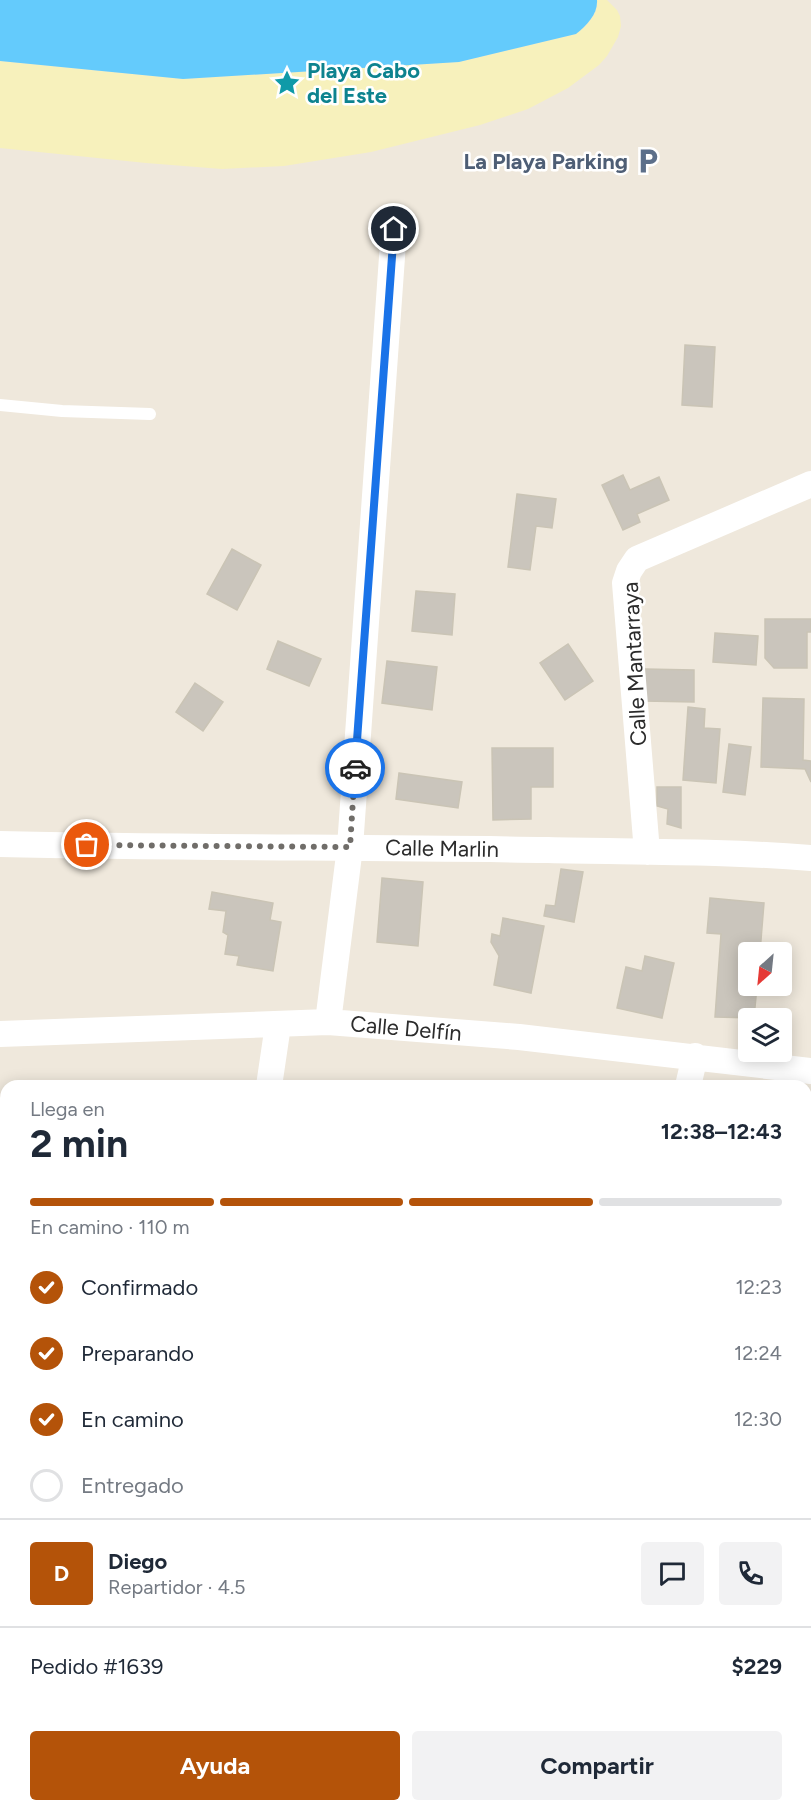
<!DOCTYPE html>
<html lang="es">
<head>
<meta charset="utf-8">
<style>
  :root { --surface:#fff; --page:#f2f2f3; --text:#1f2937; --muted:#747a83; --line:#e0e1e3; --accent:#b45309 }
  body { margin:0; font-family:Figtree,sans-serif; background:var(--page); color:var(--text); height:100vh; display:flex; flex-direction:column; font-size:22px; white-space:nowrap }
  * { box-sizing:border-box; margin:0 }
  p { font-size:20px; color:var(--muted) }
  .icon { flex:none; width:33px; height:33px; fill:none; stroke:currentColor; stroke-width:2; stroke-linecap:round; stroke-linejoin:round }
  .map { position:relative; flex:1; overflow:hidden }
  .sheet { position:absolute; left:0px; top:1080px; width:812px; height:732px; display:flex; flex-direction:column; background:var(--surface); border-radius:18px 18px 0 0; box-shadow:0 3px 15px #0003 }
  .sheet>* { flex:none }
  .needle { width:39px; rotate:207deg }
  .tools { position:absolute; left:738px; top:942px; display:grid; gap:12px }
  .tools a { display:grid; place-items:center; width:54px; height:54px; border-radius:6px; background:var(--surface); box-shadow:0 3px 15px #0003; font-size:30px }
  .pin { position:absolute; display:grid; place-items:center; width:51px; height:51px; color:#fff; margin:-26px; border:3px solid #fff; border-radius:50%; box-shadow:0 2px 6px #0007 }
  .courier { position:absolute; display:grid; place-items:center; width:60px; height:60px; margin:-30px; border:4px solid #1a73e8; border-radius:50%; background:#fff; color:#222; box-shadow:0 2px 8px #0007 }
  .overview em { font-style:normal; font-weight:700 }
  .overview div { display:flex; flex-direction:column-reverse }
  .overview { display:flex; align-items:center; justify-content:space-between; height:102px; padding:0 30px }
  h1 { font-size:39px; font-weight:700; line-height:45px }
  .bar { display:grid; grid-template-columns:repeat(4,1fr); gap:9px 6px; align-content:center; height:72px; padding:0 30px }
  .bar i { height:8px; border-radius:4px; background:var(--line) }
  .bar .active { background:var(--accent) }
  .bar p { grid-column:span 4 }
  .line { display:flex; align-items:center; gap:15px; padding:0 30px; border-top:2px solid var(--line) }
  .line div { flex:1 }
  .round { display:grid; place-items:center; flex:none; width:63px; height:63px; border-radius:6px; background:var(--page) }
  ol { padding:0 30px; list-style:none }
  li { display:flex; align-items:center; gap:18px; height:66px }
  li p { margin-inline-start:auto }
  li .icon { padding:6px; border-radius:50%; background:var(--accent); color:#fff; stroke-width:4 }
  li:last-child { color:var(--muted) }
  li i { width:33px; height:33px; border:3px solid var(--line); border-radius:50% }
  .primary-button { display:flex; gap:12px; margin-top:auto; padding:12px 30px }
  .primary-button a { flex:1; height:69px; border-radius:6px; background:var(--accent); color:#fff; font-size:24px; font-weight:700; line-height:69px; text-align:center }
  .primary-button a+a { background:var(--page); color:var(--text) }
  .map>svg:first-child { display:block }
  .sand { fill:#f7f1bc }
  .water { fill:#64cbfc }
  .building { fill:#cac5bc; stroke:#cac4b5; stroke-width:1.5 }
  .lines { fill:none; stroke-linecap:round; stroke-linejoin:round }
  .lane { stroke:#fff; stroke-width:12 }
  .street { stroke:#fff; stroke-width:26 }
  .done { stroke:#706d69; stroke-width:6; stroke-dasharray:0 10.8 }
  .route { stroke:#1a73e8; stroke-width:8 }
  .labels { text-anchor:middle; stroke-width:5; stroke-linejoin:round; paint-order:stroke }
  .culture-label { font-size:22px; font-weight:bold; fill:#0d838f; stroke:#fff; text-anchor:start }
  .service-label { font-size:22px; font-weight:bold; fill:#4e5e75; stroke:#fff; text-anchor:end }
  .street-label { font-size:22px; fill:#2b2b2b; stroke:#fff }
</style>
</head>
<body>
<div class="map">
<svg width="811" height="1812" viewBox="0 0 811 1812">
  <rect width="100%" height="100%" fill="#efe8dc"/>
  <!-- sand -->
  <path class="sand" d="M597,0H607L617,10L620,16L621,26L618,37L607,56L599,65L568,88L528,109L480,125L371,152L284,166L222,169L146,163L0,148V61L183,79L459,62L576,34C587,25 598,15 597,0Z"/>
  <!-- water -->
  <path class="water" d="M0,0H597C598,14 587,25 576,34L459,62L183,79L0,61Z"/>
  <!-- building -->
  <path class="building" d="M685,345L715,347L712,407L682,405Z
    M623,475L630,490L659,477L669,500L637,514L640,522L623,530L602,485Z
    M517,494L556,499L552,528L536,526L530,570L508,567Z
    M232,549L261,565L237,610L207,594Z
    M416,591L455,594L452,635L412,631Z
    M765,619H811V632H807V668H774L765,658Z
    M715,633L758,636L756,665L713,662Z
    M278,641L321,659L309,686L267,669Z
    M568,644L593,681L565,700L540,663Z
    M387,661L437,667L432,710L382,703Z
    M645,669L694,670V702L644,701Z
    M195,683L223,702L203,731L176,712Z
    M763,698L804,699L803,760L811,761V782L805,769L761,767Z
    M688,707L705,709L704,728L720,729L716,783L683,780Z
    M729,744L751,747L745,795L723,792Z
    M492,748H553V787H531V819L493,820Z
    M399,773L462,782L458,808L396,799Z
    M657,787H681V828L667,824L668,809L657,806Z
    M561,869L583,872L574,922L544,916L546,905L555,906Z
    M382,878L423,882L418,946L377,942Z
    M212,892L273,903L270,920L281,922L273,971L237,965L239,956L225,954L228,935L223,932L226,911L209,909Z
    M710,898L764,903L760,952H748V986H757L754,1018L715,1017L721,934L707,933Z
    M503,918L544,926L531,993L494,985L499,956L491,942L492,934L500,936Z
    M645,956L674,963L662,1018L617,1008L626,967L642,971Z
    M811,1711V1755L806,1760V1716Z
    M588,1806H618L624,1812H582Z
    M670,1806H696L689,1812H676Z"/>
  <g class="lines">
    <!-- lane -->
    <path class="lane" d="M0,405L62,411L150,414
      M806,1604L811,1609"/>
    <!-- street -->
    <path class="street" d="M0,844C183,848 366,847 548,850C636,852 724,851 811,858
      M647,852L625,583L629,571L637,559L811,484
      M328,1022L350,847L394,229
      M0,1034L328,1022L519,1037L811,1071
      M269,1086L278,1025
      M688,1086L695,1056
      M0,1371L2,1242
      M0,1559L6,1560
      M46,1806L47,1812"/>
  </g>
  <g class="lines">
    <!-- done -->
    <path class="done" d="M87,845L350,847L355,768"/>
    <!-- route -->
    <path class="route" d="M355,768L394,229"/>
  </g>
  <!-- icons -->
  <defs>
    <g id="sight-bare" transform="scale(2.07)"><path d="M0-6L1.8-2.2L6-1.7L2.9 1.2L3.7 5.4L0 3.3L-3.7 5.4L-2.9 1.2L-6-1.7L-1.8-2.2Z" fill="#0f9aa8" stroke="#fff" stroke-width="2.5" paint-order="stroke"/></g>
    <g id="parking-bare" transform="scale(2.07)"><path d="M-3.5-5.5H1a3.5 3.5 0 0 1 0 7H-1V5.5H-3.5ZM-1-3.4V-.6H.8a1.4 1.4 0 0 0 0-2.8Z" fill="#5c6f8a" stroke="#fff" stroke-width="2.5" paint-order="stroke"/></g>
  </defs>
  <g fill-rule="evenodd">
    <use href="#sight-bare" x="287" y="83"/>
    <use href="#parking-bare" x="648" y="161"/>
  </g>
  <g class="labels">
    <!-- culture labels -->
    <g class="culture-label">
      <text x="307" y="78">Playa Cabo<tspan x="307" dy="25">del Este</tspan></text>
    </g>
    <!-- service labels -->
    <g class="service-label">
      <text x="628" y="169">La Playa Parking</text>
    </g>
    <!-- street labels -->
    <g class="street-label">
      <text transform="translate(634 664) rotate(-93)" y="8">Calle Mantarraya</text>
      <text transform="translate(442 848) rotate(1)" y="8">Calle Marlin</text>
      <text transform="translate(406 1028) rotate(5)" y="8">Calle Delfín</text>
    </g>
  </g>
</svg>
<div class="tools">
<a><svg class="needle" viewBox="-14 -14 28 28"><path d="M0-13l5 13h-10z" fill="#e53935"/><path d="M0 13l5-13h-10z" fill="#747a83"/></svg></a>
<a><svg class="icon" aria-label="layers" viewBox="0 0 24 24"><path d="M12 4l9 5-9 5-9-5zM3 14l9 5 9-5"/></svg></a>
</div>
<div class="pin" style="left:87px;top:845px;background:#ea580c"><svg class="icon" aria-label="bag" viewBox="0 0 24 24"><path d="M5 8h14l-1 12H6zM9 8a3 3 0 0 1 6 0"/></svg></div>
<div class="pin" style="left:394px;top:229px;background:#1f2937"><svg class="icon" aria-label="home" viewBox="0 0 24 24"><path d="M3 11l9-7 9 7M6 9v11h12V9"/></svg></div>
<div class="courier" style="left:355px;top:768px"><svg class="icon" aria-label="car" viewBox="0 0 24 24"><path d="M5 17H2v-5l4-1 3-4h7l3 4 3 1v5h-3M9 17h6M6 11h13"/><circle cx="7" cy="17" r="2"/><circle cx="17" cy="17" r="2"/></svg></div>
<section class="sheet">
<div class="overview"><div><h1>2 min</h1><p>Llega en</p></div><em>12:38–12:43</em></div>
<div class="bar"><i class="active"></i><i class="active"></i><i class="active"></i><i></i><p>En camino · 110 m</p></div>
<ol>
<li><svg class="icon" aria-label="check" viewBox="0 0 24 24"><path d="M5 12l5 5 9-10"/></svg>Confirmado<p>12:23</p></li>
<li><svg class="icon" aria-label="check" viewBox="0 0 24 24"><path d="M5 12l5 5 9-10"/></svg>Preparando<p>12:24</p></li>
<li><svg class="icon" aria-label="check" viewBox="0 0 24 24"><path d="M5 12l5 5 9-10"/></svg>En camino<p>12:30</p></li>
<li><i></i>Entregado</li>
</ol>
<div class="line" style="height:108px"><b class="round" style="background:var(--accent);color:#fff">D</b><div><b>Diego</b><p>Repartidor · 4.5</p></div><a class="round"><svg class="icon" aria-label="chat" viewBox="0 0 24 24"><path d="M4 5h16v11H9l-5 4z"/></svg></a><a class="round"><svg class="icon" aria-label="phone" viewBox="0 0 24 24"><path d="M5 4h4l2 5-3 2q2 4 5 5l2-3 5 2v4C11 20 4 13 5 4z"/></svg></a></div>
<div class="line" style="height:78px"><div>Pedido #1639</div><b>$229</b></div>
<div class="primary-button"><a>Ayuda</a><a>Compartir</a></div>
</section>
</div>
</body>
</html>
